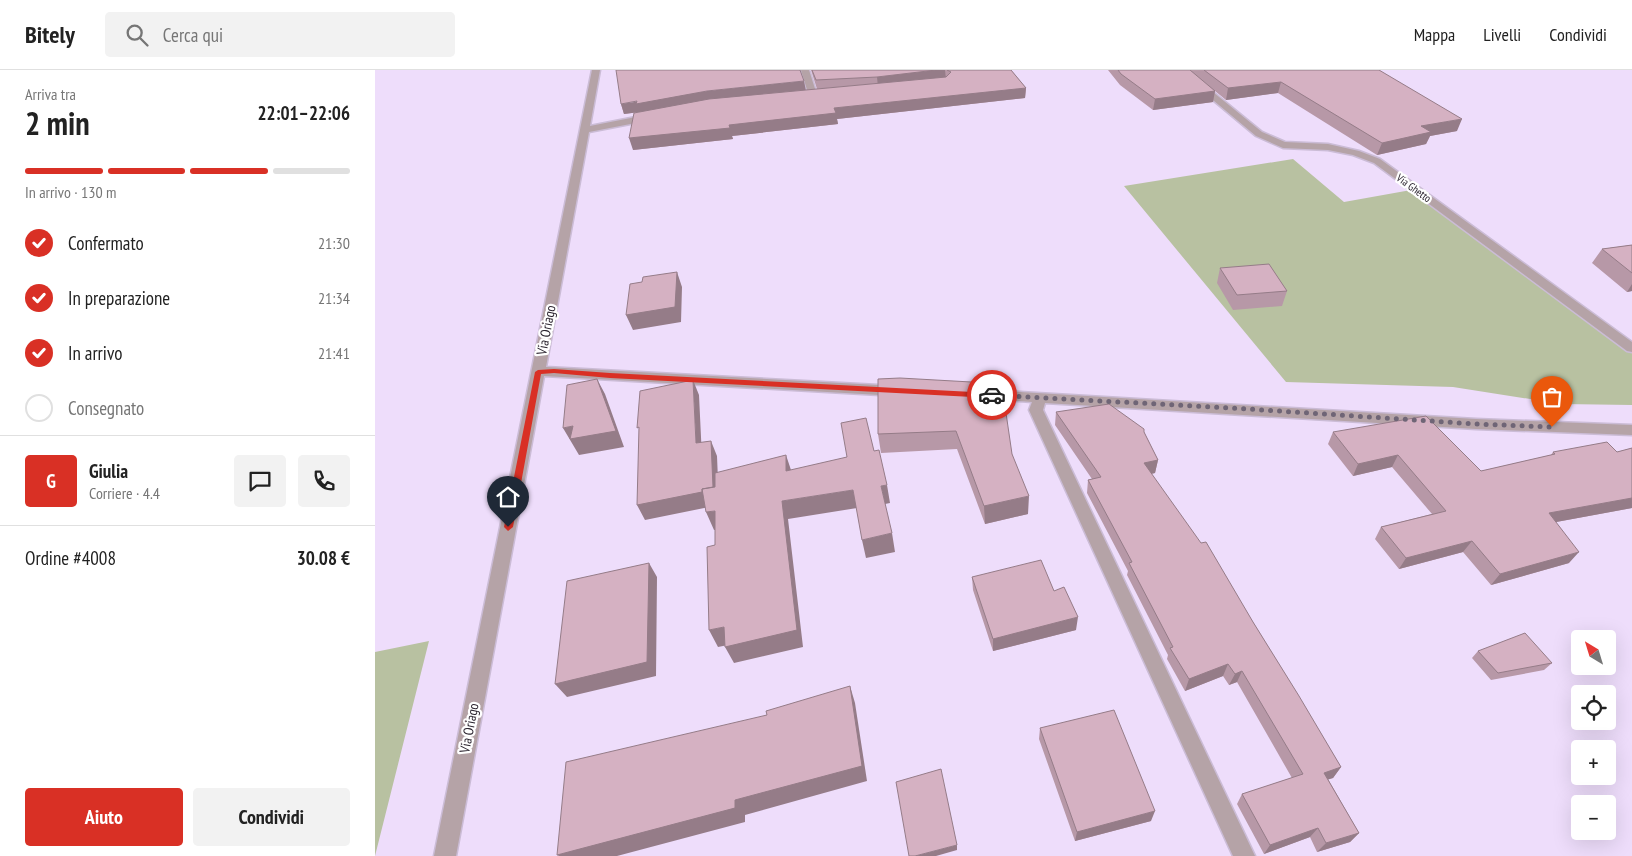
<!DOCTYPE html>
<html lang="it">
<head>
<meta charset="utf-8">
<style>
  :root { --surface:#fff; --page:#f2f2f2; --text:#222; --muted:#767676; --line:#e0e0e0; --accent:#d93025 }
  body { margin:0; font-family:"PT Sans Narrow",sans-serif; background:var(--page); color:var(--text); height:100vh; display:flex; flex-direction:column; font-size:19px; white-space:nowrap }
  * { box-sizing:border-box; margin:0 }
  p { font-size:16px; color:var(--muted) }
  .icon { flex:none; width:28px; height:28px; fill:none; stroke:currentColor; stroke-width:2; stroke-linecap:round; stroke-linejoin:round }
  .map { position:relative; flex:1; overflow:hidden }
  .panel { display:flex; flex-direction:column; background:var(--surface); width:375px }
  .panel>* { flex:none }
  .needle { width:32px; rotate:322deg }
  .tools { position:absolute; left:1196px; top:560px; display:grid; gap:10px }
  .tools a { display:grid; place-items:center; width:45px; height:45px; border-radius:5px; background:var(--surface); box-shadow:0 5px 20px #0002; font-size:25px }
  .pin { position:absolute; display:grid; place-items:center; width:42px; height:42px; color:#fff; margin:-51px -21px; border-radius:50% 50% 50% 0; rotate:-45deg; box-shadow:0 0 5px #0007 }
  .pin .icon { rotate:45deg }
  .courier { position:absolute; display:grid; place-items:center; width:50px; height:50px; margin:-25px; border:4px solid #d93025; border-radius:50%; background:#fff; color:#222; box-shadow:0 1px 6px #0007 }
  .head em { font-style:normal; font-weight:600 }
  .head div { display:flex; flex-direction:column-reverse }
  .head { display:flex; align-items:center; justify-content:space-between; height:85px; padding:0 25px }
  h1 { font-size:32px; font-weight:600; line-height:38px }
  .bar { display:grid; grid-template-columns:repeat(4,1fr); gap:8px 5px; align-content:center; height:60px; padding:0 25px }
  .bar i { height:6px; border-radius:4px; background:var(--line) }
  .bar .active { background:var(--accent) }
  .bar p { grid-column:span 4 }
  .line { display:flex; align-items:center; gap:12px; padding:0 25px; border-top:1px solid var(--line) }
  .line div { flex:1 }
  .round { display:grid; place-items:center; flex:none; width:52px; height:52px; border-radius:5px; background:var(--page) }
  ol { padding:0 25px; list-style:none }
  li { display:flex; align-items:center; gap:15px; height:55px }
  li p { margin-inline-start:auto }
  li .icon { padding:5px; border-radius:50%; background:var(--accent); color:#fff; stroke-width:4 }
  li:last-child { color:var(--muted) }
  li i { width:28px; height:28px; border:2px solid var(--line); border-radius:50% }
  .cta { display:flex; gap:10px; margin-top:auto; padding:10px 25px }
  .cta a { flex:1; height:58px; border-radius:5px; background:var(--accent); color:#fff; font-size:20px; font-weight:600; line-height:58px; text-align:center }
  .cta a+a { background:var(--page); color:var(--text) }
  header { display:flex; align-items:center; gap:30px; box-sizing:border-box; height:70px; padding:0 25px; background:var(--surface); border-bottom:1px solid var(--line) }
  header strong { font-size:24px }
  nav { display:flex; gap:28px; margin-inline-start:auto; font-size:18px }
  .search { width:350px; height:45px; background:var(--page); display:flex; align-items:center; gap:12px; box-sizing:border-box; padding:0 18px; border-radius:5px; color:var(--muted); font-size:19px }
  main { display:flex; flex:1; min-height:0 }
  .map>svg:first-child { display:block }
  .green { fill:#b8c1a1 }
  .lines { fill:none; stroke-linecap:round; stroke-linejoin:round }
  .minor-casing { stroke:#cbbcd6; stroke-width:3 }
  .minor { fill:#b5a3a7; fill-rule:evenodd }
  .wall { fill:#b798a7 }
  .shaded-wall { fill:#957c88 }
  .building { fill:#d5b1c2; stroke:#957c88 }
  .route { fill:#d93025 }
  .done { stroke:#6f6576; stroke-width:5; stroke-dasharray:0 9 }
  .labels { text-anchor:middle; stroke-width:4.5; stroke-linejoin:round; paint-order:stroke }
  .far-street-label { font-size:11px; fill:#2b242f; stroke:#fff }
  .street-label { font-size:14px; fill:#2b242f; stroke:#fff }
</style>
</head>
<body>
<header>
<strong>Bitely</strong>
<div class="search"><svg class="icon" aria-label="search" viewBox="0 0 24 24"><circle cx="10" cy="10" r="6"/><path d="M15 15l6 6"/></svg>Cerca qui</div>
<nav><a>Mappa</a><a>Livelli</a><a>Condividi</a></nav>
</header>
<main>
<section class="panel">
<div class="head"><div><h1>2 min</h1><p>Arriva tra</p></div><em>22:01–22:06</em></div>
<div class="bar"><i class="active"></i><i class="active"></i><i class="active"></i><i></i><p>In arrivo · 130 m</p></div>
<ol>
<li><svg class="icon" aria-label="check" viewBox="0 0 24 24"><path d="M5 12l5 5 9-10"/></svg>Confermato<p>21:30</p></li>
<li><svg class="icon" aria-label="check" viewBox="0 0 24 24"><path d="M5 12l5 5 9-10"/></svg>In preparazione<p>21:34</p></li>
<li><svg class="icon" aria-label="check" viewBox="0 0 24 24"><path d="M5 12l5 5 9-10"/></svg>In arrivo<p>21:41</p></li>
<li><i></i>Consegnato</li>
</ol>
<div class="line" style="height:90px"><b class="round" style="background:var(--accent);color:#fff">G</b><div><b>Giulia</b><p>Corriere · 4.4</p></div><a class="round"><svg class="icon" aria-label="chat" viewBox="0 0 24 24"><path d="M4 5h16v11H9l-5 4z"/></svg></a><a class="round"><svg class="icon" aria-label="phone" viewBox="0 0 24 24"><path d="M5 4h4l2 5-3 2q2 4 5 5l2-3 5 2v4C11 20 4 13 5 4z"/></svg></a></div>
<div class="line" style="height:65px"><div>Ordine #4008</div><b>30.08 €</b></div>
<div class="cta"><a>Aiuto</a><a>Condividi</a></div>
</section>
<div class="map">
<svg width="1257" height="786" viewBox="0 0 1257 786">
  <rect width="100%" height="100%" fill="#eeddfb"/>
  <!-- green -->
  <path class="green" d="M918,89L969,132L1036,120L1257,283V335L1187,334L1078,317L911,312L749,116Z
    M54,571L0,786V582Z"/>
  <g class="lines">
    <!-- minor casing -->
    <g class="minor-casing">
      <path id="minor" d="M217,0H225L215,56L276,44L280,47L276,50L214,62L171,297L522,316L527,318L529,321L527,324L522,326L169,306L81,786H59Z
        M426,0H434L442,25L441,27L425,30L421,27L433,23Z
        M802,0H811L887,62L910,72L953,74L984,81L1005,89L1257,272V282L1252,281L999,93L978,85L953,80L908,78L881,66Z
        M595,319L1101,349L1257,355V365L1101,359L670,333L668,340L880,786H858L654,340L657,332L590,327L588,324L590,321Z"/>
    </g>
    <!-- minor -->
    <use href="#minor" class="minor"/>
  </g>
  <!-- wall -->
  <path class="wall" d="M436,0H636L651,18L650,28L462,49L463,54L357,66L358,69L258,80L264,42L249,44L246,34L442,19Z
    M733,0H1004L1082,61L1055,66L1051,74L1002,85L903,23L851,30L840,21L838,32L778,40L745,15Z
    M1257,175V221L1252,222L1217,193L1227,179Z
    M845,198L912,221L907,236L858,240L842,213Z
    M614,332L611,344L637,384L653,444L610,454L582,379L506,383L503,364Z
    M681,342L769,362L783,390L780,403L776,404L878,552L966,697L958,708L953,709L984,763L975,772L942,782L935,767L889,784L862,734L867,724L917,708L862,612L854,615L848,606L810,621L792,589L793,585L752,505L753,501L712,423L713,410L717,409L680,355Z
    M958,362L1106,401L1176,385L1178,382H1242L1257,378V438L1181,452L1194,493L1116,515L1088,482L1024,499L1000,469L1006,457L1057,444L1017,397L978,406L953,374Z
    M597,507L679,521L701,560L618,581L598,520Z
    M1103,581L1177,593L1169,600L1116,610L1097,588Z
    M665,658L776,751L700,771L664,669Z"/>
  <!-- shaded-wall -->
  <path class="shaded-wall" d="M561,0H570L571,9L503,17L502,7Z
    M429,11L431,21L249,44L246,34L332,21Z
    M906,12L903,23L851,30L853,18Z
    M651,18L650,28L462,49L463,54L357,66L358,69L258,80L254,68L354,55L459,38Z
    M840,21L838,32L778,40L780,29Z
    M1087,49L1082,61L1055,66L1051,74L1002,85L1007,73L1046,56Z
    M302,202L307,217L306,252L258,260L251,245Z
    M1257,214V221L1252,222Z
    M222,309L230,324L249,377L204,385L188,358L198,356Z
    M318,310L324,325L327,388L321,373Z
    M614,313V332L606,363L605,344Z
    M336,371L342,386L344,435L270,450L262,435Z
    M411,385L417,403L411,401Z
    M1023,385L1017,397L978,406L983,394Z
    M783,390L780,403L766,406L769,393Z
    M512,415L515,433L510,434L506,416Z
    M478,420L482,438L413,449L428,577L359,593L350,577L407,431Z
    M654,426L653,444L610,454L609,436Z
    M1257,428V438L1165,455L1174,443Z
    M340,441L348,459L339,460L331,442Z
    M517,463L520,482L491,488L487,470Z
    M1097,471L1088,482L1024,499L1031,488Z
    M1204,482L1194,493L1116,515L1125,504Z
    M274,493L282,507L281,606L192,627L180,614Z
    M703,547L701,560L618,581V569Z
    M349,557L358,574L343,577L334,560Z
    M853,594L848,606L810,621L814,609Z
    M867,601L862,612L854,615L860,604Z
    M475,616L480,633L492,711L370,745V752L242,786H184L182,785L360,730Z
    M966,697L958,708L942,713L949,703Z
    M780,741L776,751L700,771L702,762Z
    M943,758L935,767L889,784L895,775Z
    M984,763L975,772L942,782L951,773Z
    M582,775V780L561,786H540Z"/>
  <!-- building -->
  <path class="building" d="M241,0H425L429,11L332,21L261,34L262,31L246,34Z
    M437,0H561L502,7L441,10Z
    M572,0H636L651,18L459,38L461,43L354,55L355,58L254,68L259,43L334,29L571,7L576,2Z
    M743,0H815L840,21L780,29L746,4Z
    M829,0H1004L1087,49L1046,56L1056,62L1007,73L906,12L853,18Z
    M1257,175V203L1227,179Z
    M894,194L912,221L862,225L845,198Z
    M302,202L300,237L251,245L255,214L267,212L268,207Z
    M525,308L614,313L605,344L631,343L637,384L654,426L609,436L581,361L503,364V309Z
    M222,309L241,361L195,369L198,356L188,358L192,315Z
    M318,310L321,373L336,371L338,417L327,419V422L262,435L264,357L262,358L265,321Z
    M734,334L769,359V362L783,390L769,393L826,473L831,472L878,552L924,626L966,697L949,703L984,763L951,773L943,758L895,775L867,724L928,704L867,601L860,604L853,594L814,609L795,578L798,577L754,493L757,492L713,410L726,407L681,342Z
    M1051,346L1106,401L1180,384L1178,382L1232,372L1242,382L1257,378V428L1174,443L1204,482L1125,504L1097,471L1031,488L1006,457L1071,441L1023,385L983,394L958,362Z
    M491,348L499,381L504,380L512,415L506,416L517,463L487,470L478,420L407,431L422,560L350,577L349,557L334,560L332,477L340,475V441L331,442L327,419L340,417V403L411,385V401L472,387L466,353Z
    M666,490L679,521L689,517L703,547L618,569L597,507Z
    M274,493L272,592L180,614L192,511Z
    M1150,563L1177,593L1123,603L1103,581Z
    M475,616L487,696L360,730V738L182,785L191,692L392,645L391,641Z
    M739,640L780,741L702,762L665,658Z
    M566,699L582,775L540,786H534L521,712Z"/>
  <!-- route -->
  <path class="route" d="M179,299L235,303L617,323L621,325L617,328L235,308L179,303L166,304L138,457L133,461L129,457L160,302L163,300Z"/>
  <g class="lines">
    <!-- done -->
    <path class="done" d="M617,325L873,339L1101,354L1177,357"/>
  </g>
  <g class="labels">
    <!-- far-street labels -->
    <g class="far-street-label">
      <text transform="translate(1039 118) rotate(36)" y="4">Via Ghetto</text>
    </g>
    <!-- street labels -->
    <g class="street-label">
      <text transform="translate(171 260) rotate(-79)" y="5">Via Oriago</text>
      <text transform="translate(94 658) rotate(-79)" y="5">Via Oriago</text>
    </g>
  </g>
</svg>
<div class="tools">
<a><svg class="needle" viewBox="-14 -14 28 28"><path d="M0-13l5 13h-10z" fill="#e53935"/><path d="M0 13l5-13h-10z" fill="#767676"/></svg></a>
<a><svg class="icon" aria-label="locate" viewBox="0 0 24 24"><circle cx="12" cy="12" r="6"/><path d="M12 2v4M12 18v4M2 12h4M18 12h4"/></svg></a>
<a>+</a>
<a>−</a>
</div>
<div class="pin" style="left:1177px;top:357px;background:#ea580c"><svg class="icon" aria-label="bag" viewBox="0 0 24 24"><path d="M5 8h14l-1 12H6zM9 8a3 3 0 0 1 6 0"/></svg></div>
<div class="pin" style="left:133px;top:457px;background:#1f2937"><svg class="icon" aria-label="home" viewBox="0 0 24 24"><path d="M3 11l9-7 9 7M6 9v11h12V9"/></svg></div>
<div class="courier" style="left:617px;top:325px"><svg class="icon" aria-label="car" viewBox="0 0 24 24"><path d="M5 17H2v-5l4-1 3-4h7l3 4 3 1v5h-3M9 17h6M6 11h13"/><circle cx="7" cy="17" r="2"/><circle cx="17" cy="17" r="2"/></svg></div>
</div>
</main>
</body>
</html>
